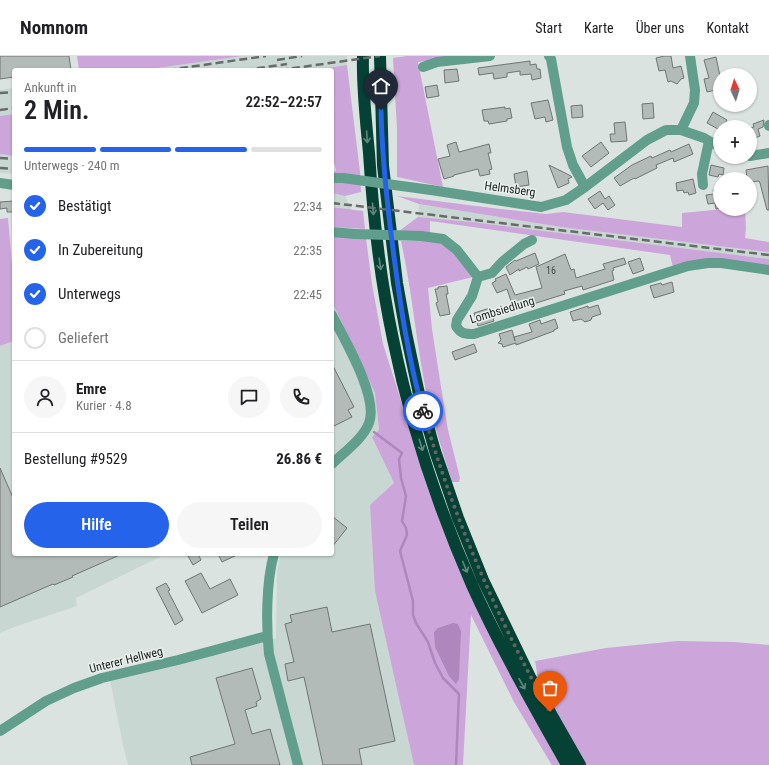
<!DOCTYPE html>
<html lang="de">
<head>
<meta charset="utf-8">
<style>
  :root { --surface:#fff; --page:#f6f6f6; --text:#202124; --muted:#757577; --line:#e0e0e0; --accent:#2563eb }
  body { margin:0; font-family:"Roboto Condensed",sans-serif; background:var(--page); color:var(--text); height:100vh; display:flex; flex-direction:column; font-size:15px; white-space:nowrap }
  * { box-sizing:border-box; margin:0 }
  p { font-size:13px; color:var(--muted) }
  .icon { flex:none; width:22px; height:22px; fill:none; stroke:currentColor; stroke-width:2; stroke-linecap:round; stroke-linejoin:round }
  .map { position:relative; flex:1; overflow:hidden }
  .panel { position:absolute; left:12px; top:12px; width:322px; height:488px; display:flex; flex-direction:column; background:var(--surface); border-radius:4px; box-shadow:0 1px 3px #0004 }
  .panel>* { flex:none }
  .needle { width:26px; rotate:356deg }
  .buttons { position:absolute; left:713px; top:12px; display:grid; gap:8px }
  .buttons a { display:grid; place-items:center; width:44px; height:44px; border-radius:50%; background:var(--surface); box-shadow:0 1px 3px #0004; font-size:20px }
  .pin { position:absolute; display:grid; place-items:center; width:34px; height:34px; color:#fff; margin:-41px -17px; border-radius:50% 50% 50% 0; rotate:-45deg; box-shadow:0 0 4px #0007 }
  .pin .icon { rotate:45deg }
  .courier { position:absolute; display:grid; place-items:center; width:40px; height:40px; margin:-20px; border:3px solid #2563eb; border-radius:50%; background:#fff; color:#222; box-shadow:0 1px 5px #0007 }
  .overview em { font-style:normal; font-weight:600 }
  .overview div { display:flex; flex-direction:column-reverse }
  .overview { display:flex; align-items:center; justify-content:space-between; height:68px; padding:0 12px }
  h1 { font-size:26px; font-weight:600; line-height:30px }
  .bar { display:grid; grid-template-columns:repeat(4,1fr); gap:6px 4px; align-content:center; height:48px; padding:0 12px }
  .bar i { height:5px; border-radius:3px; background:var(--line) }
  .bar .active { background:var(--accent) }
  .bar p { grid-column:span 4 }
  .line { display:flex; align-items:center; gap:10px; padding:0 12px; border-top:1px solid var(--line) }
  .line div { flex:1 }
  .round { display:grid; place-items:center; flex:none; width:42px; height:42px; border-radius:21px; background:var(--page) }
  ol { padding:0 12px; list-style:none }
  li { display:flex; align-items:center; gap:12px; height:44px }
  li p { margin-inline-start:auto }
  li .icon { padding:4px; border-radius:50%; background:var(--accent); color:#fff; stroke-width:4 }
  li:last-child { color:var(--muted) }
  li i { width:22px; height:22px; border:2px solid var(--line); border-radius:50% }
  .action { display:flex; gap:8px; margin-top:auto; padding:8px 12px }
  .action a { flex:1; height:46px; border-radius:24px; background:var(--accent); color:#fff; font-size:16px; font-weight:600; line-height:46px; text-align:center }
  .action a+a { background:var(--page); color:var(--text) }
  header { display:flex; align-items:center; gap:24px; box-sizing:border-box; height:56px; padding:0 20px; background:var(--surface); border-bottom:1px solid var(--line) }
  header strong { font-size:19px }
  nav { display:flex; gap:22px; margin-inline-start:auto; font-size:14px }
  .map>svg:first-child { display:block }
  .built { fill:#c8d7d2 }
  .green { fill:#cca6da }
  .water { fill:#b086bf }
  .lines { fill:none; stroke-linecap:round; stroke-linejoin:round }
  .stream { stroke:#b086bf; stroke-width:2.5 }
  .building { fill:#b3bbb8; stroke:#6e7572 }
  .minor { stroke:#619e8c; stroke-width:10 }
  .highway { stroke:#054235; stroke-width:12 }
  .rail { stroke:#676c6a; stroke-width:2.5; stroke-dasharray:8 4; stroke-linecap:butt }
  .minor-bridge { stroke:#619e8c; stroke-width:10 }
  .oneway { stroke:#60887f }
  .done { stroke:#616664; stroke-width:4; stroke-dasharray:0 7.2 }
  .route { stroke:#2563eb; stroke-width:5 }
  .labels { text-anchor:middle; stroke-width:3; stroke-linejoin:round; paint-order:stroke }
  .number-label { font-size:10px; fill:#444847 }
  .street-label { font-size:12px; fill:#1f2221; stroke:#e8f0ed }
</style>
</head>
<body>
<header>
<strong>Nomnom</strong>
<nav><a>Start</a><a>Karte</a><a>Über uns</a><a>Kontakt</a></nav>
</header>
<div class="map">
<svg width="769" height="709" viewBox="0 0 769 709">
  <rect width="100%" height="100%" fill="#dbe3e0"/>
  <!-- built -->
  <path class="built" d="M243,0H347V9L311,14H143Z
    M14,32V58L0,60V34Z
    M0,98L14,100V118L0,117Z
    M332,137L345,140L352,154L332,151Z
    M419,148L561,171L769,196V203L472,166L418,161Z
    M332,246L375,337L379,374L372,381L394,427L397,629L414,709H128L123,689L110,624L231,592L276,582L277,517L280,500L262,499L261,498H332Z
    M14,285V498H166L76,542L77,550L14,571L0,577V290Z"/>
  <!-- green -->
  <path class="green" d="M77,0H243L143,14H79Z
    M407,0H465L418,6L443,131L397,121V73L393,2Z
    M347,9L360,116L361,136L345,140L332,137V119L336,114L332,99V14H311Z
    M14,58V100L0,98V60Z
    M397,140L500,153L546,158L563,156L682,171V157L724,153H745L746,172L745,182L769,186V196L561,171L419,148Z
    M332,151L363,155L365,173L332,171Z
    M418,161L472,166L769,203V211H673L670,199L430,165V178L399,175Z
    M8,162L14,232V285L0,290V163Z
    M332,180L366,182L372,228L383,288L420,404L497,593L560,709H552L550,706L514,646L471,559L463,709H414L375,535L370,449L394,427L372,381L379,374L375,337L332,246Z
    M401,185H437L450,192L473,221L428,232L432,273L445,356L448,374L460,422L459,426H452C443,396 433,366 426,335C416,285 412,235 401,185Z
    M677,585L733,586L769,589V709H584L539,628L535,605L606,592Z"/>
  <!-- water -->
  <path class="water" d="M453,567L458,568L461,575L459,623L456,628L449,620L435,591L434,576L438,572Z"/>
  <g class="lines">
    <!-- stream -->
    <path class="stream" d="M374,376L402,397L399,403L401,422L406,440L402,465L406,472L407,479L400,495L413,545V559L416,567L428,586L435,607L443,622L459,638L456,709"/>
  </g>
  <!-- building -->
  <path class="building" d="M0,0H69L71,14H14V21L0,23Z
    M664,0H671L673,12L681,10L684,22L681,23L677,28L671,25L668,26L665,14L659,15L656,2Z
    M716,1L720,20V33L707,36L704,23L709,22L704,4Z
    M530,5V9L536,8L537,13H540L541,22L532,24L531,18L520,19V15L507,17V21L494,23L493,17L479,19L478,12Z
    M457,13L459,25L445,27L444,14Z
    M437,29L439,40L427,42L425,31Z
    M548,44L553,64L546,66L545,61L535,63L531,47Z
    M653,47L654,62L643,63L642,48Z
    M582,49L583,61L572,62L571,50Z
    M505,51V53L510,52L512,62L507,63V65L489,68L488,65H484L482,54Z
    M713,56L727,64L723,71H720V74L707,67Z
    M764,64L763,71L758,73L760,80L750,84V72L754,71L753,68Z
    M625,66L627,85L611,86L610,78H615L614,67Z
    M456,86L459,96L489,88L491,97H488L492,113L489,114L490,118L480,120L478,113L454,119V120L444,123L438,103L450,100L447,89Z
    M601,86L609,97L591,111L582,100Z
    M689,88L693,98L674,106L673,102L656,109L657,112L635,123L634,122L620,130L614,122L632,109L651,100L652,102L670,94L671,96Z
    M549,109L571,120L572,121L568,123L569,127L558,132Z
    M711,109L724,112L723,119L719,118L718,121L709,119Z
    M768,110L769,154H767L760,127L759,125L751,126L750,123H747L746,114Z
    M527,115L529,129L516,131L514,118Z
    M693,123L696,137L689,139L688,136L684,137L683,134L677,135L676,127Z
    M720,133V152L716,153L715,147L708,148L706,139L714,138L713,134Z
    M600,135L605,143L609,140L615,149L608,154L603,147L595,153L588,143Z
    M14,145V156H7V152L0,153V146Z
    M535,197L539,208L528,213L527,211L519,215V213L510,219L506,211L515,204L516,205Z
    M565,198L571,214L574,213L576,222L605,213L603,208L624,202L626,208L613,212L614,214L612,215L614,224L583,234L582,230L564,235L565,238L514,254L507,233L497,237L492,227L496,225L495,223L506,218L515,239L542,232L536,211Z
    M640,202L644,214L633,218L628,206Z
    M672,226L674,236L654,242L650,230L661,227L662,229Z
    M447,230L448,238H446L450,258L440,260L436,247L438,246L435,233H438V231Z
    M598,249L601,258L592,261L591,264L585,266L581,263L573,265L570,256L588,250V252Z
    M490,252L494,265L478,270L474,257Z
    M555,263L558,272L554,274V275L516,289V287L503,291L502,288L498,287L501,284L499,278L512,274L515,285L514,281L532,276L529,268L540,264L541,268Z
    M474,288L477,296L455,304L452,296Z
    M332,308L354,351L348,354L352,361L332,371Z
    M0,412L14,444V498H122L72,520L73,521L54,529L53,528L0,551Z
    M332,460L347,472L332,491Z
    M193,498H198L201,504L193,509L188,500Z
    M218,498H239L222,506Z
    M201,517L210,533L230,523L238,539L202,557L185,525Z
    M166,527L170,534L168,535L183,564L175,569L156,532Z
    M327,551L332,576L370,568L395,685L359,693L362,709H323L304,621L288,625L285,608L294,606L285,568L292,566L290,559Z
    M252,612L261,643L256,646L257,650L245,654L252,678L270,673L280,709H192L190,701L235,688L216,622Z"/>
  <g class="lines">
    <!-- minor -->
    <path class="minor" d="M549,0L551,3L567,91L573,109L585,131
      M423,11L437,6L490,0
      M769,69V70
      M681,74L694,47L695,34L690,0
      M750,100L769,97
      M332,122H343
      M0,127L14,129
      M703,129L702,118L709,85
      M431,134L541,151L566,144L585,131L647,84L666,74H681L704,82L720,91
      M332,176L355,178
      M421,180L443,183L457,194L478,221L472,240L457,264L456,270C461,278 465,278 474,278L688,210L708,207H721L769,214
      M478,221L492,217L502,206L524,188L532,184
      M332,259C344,283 379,341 369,367C363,383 344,396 332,408
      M274,498C266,526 266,569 269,598L298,709
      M0,675L46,645L74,632L102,622L178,604L267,580"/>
    <!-- highway -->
    <path class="highway" d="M363,0C362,32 366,65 369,97C373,160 380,222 393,283C410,367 438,451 472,529C500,591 534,650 567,709
      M380,0L383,110L397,227L406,277L419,338L435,395L458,462L483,524L531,623L580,709"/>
    <!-- rail -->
    <path class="rail" d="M277,4L302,0
      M168,14L266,0
      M245,14L287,8
      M280,14L380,0
      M0,37L14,36
      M0,54L14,52
      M0,102L14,103
      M0,112L14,113
      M332,147L769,199"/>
    <!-- minor-bridge -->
    <path class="minor-bridge" d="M343,122L431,134
      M355,178L421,180"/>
  </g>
  <!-- one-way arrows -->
  <defs><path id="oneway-shaft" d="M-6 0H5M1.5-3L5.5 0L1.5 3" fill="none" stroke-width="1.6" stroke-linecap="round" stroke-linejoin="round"/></defs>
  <g class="oneway">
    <use href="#oneway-shaft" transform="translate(367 81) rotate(86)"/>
    <use href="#oneway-shaft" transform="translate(373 153) rotate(85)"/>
    <use href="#oneway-shaft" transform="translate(380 208) rotate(82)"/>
    <use href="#oneway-shaft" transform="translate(421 389) rotate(73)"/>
    <use href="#oneway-shaft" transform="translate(465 511) rotate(68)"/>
    <use href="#oneway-shaft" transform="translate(522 628) rotate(61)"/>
  </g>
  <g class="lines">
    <!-- done -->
    <path class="done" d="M423,355C453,460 496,560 550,656"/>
    <!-- route -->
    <path class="route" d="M381,54C382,101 387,147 393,193C400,247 408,302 423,355"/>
  </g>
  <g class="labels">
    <!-- number labels -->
    <g class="number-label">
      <text x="551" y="218">16</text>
    </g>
    <!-- street labels -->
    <g class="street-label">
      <text transform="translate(510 133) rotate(8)" y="4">Helmsberg</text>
      <text transform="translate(502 254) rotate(-17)" y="4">Lombsiedlung</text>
      <text transform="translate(126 604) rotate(-14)" y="4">Unterer Hellweg</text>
    </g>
  </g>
</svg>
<div class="buttons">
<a><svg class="needle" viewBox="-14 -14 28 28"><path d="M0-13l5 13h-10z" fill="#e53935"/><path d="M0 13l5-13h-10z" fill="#757577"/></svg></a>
<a>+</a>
<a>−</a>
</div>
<div class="pin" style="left:550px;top:656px;background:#ea580c"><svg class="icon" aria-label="bag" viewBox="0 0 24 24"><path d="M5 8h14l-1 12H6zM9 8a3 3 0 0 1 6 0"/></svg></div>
<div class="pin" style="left:381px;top:54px;background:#1f2937"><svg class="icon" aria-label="home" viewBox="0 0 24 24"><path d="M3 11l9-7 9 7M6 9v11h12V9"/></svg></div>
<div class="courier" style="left:423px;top:355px"><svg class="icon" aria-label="bike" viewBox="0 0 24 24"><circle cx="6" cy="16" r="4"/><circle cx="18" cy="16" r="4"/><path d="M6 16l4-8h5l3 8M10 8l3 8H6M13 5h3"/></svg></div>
<section class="panel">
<div class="overview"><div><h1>2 Min.</h1><p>Ankunft in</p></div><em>22:52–22:57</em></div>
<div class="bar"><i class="active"></i><i class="active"></i><i class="active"></i><i></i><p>Unterwegs · 240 m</p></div>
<ol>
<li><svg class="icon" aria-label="check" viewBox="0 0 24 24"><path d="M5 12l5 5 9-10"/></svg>Bestätigt<p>22:34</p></li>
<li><svg class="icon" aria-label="check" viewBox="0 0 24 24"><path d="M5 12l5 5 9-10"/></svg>In Zubereitung<p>22:35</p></li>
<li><svg class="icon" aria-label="check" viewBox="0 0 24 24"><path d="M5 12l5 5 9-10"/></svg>Unterwegs<p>22:45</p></li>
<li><i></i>Geliefert</li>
</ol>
<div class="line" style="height:72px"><a class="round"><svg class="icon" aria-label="person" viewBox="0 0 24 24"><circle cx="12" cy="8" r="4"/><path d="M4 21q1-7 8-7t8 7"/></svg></a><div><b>Emre</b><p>Kurier · 4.8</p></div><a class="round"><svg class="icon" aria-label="chat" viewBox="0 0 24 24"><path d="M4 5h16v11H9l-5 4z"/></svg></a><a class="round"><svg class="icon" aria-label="phone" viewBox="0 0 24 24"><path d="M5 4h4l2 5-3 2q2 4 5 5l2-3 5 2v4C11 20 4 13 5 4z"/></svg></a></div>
<div class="line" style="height:52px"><div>Bestellung #9529</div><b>26.86 €</b></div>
<div class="action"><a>Hilfe</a><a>Teilen</a></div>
</section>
</div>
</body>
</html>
